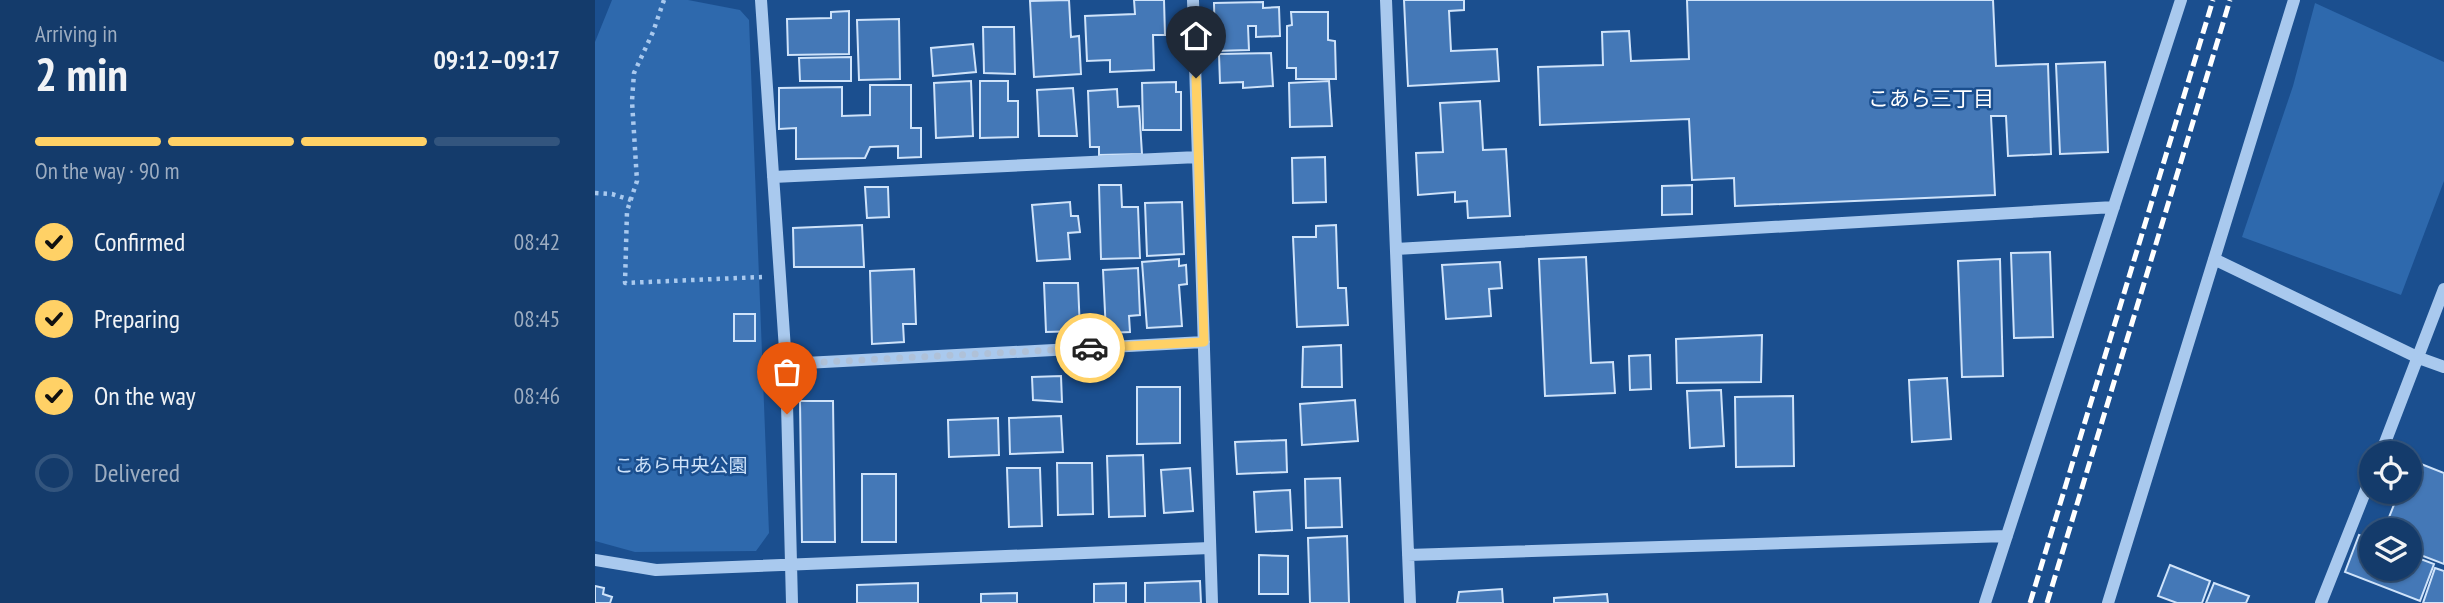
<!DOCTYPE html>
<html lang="en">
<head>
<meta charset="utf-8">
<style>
  :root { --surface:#143b6b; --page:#214673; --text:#f1f3f6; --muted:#9dadc1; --line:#33557e; --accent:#ffd166 }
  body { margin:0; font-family:"PT Sans Narrow","Noto Sans JP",sans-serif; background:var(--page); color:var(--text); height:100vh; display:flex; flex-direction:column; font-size:26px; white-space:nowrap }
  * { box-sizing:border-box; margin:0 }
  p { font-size:23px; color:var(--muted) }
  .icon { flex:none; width:38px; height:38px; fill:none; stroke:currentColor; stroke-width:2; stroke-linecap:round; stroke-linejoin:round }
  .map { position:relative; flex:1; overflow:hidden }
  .sheet { display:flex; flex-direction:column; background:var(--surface); width:595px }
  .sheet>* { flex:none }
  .tools { position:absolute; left:1764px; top:441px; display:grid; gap:14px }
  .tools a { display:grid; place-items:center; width:63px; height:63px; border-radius:50%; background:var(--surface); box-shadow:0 2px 5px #0004,0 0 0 2px var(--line); font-size:35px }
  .pin { position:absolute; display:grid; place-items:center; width:60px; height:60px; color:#fff; margin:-72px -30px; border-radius:50% 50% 50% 0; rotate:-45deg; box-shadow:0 0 7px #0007 }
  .pin .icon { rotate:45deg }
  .courier { position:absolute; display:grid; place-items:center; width:70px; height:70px; margin:-35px; border:5px solid #ffd166; border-radius:50%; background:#fff; color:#222; box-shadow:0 2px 9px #0007 }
  .overview em { font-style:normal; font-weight:700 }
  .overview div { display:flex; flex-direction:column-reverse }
  .overview { display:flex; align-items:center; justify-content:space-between; height:119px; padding:0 35px }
  h1 { font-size:46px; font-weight:700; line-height:52px }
  .bar { display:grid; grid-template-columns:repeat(4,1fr); gap:10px 7px; align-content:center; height:84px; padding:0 35px }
  .bar i { height:9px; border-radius:5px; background:var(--line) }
  .bar .on { background:var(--accent) }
  .bar p { grid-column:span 4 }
  ol { padding:0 35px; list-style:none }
  li { display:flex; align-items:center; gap:21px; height:77px }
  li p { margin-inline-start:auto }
  li .icon { padding:7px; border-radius:50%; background:var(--accent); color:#111; stroke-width:4 }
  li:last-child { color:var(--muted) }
  li i { width:38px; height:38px; border:4px solid var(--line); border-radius:50% }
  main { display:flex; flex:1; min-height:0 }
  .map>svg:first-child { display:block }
  .green { fill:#2e69ad }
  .building { fill:#4478b7; stroke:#cfe3fa; stroke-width:2 }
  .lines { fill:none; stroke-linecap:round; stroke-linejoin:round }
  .path { stroke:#a9c9ee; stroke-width:4.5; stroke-dasharray:3.5 5; stroke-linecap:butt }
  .minor { stroke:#a9c9ee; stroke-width:12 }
  .rail { stroke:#fff; stroke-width:5; stroke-dasharray:12 5; stroke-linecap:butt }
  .done { stroke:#afc1d8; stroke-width:7; stroke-dasharray:0 12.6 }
  .route { stroke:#ffd166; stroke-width:9 }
  .labels { text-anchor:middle; stroke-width:5; stroke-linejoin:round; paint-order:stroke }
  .park-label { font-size:19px; fill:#cfe3fa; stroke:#1b4f8f }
  .neighbourhood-label { font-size:21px; fill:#fff; stroke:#1b4f8f }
</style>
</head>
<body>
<main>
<section class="sheet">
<div class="overview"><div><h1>2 min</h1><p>Arriving in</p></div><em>09:12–09:17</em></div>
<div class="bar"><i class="on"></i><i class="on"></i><i class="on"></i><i></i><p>On the way · 90 m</p></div>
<ol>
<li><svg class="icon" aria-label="check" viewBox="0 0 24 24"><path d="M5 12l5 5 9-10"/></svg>Confirmed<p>08:42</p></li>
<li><svg class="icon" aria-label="check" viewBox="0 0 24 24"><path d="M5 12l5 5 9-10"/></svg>Preparing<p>08:45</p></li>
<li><svg class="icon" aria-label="check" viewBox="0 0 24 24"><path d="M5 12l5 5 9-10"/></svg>On the way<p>08:46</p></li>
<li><i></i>Delivered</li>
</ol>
</section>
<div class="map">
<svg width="1849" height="603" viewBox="0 0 1849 603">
  <rect width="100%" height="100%" fill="#1b4f8f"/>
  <!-- green -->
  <path class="green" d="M17,0H93L145,10L154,20L174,533L161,551L40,552L0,541V42Z
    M1720,3L1849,62V181L1806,295L1647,237L1698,86Z"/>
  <!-- building -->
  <path class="building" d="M474,0L476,37L484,36L486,74L439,77L435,1Z
    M539,0H569L570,35H558L559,70L515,72V60L492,61L490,16L540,14Z
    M809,0H869V10L854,11L856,51L902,49L904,81L813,86Z
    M1092,0H1398L1401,66L1453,64L1456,154L1413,156L1411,116H1396L1400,195L1140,206L1139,178L1097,180L1094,119L945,125L943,67L1008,65L1007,32L1034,31L1036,61L1094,59Z
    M668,2V8L684,7L685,36L661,37V26H653L654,50L620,51L619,3Z
    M254,11V54L193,55L192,19L236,18V12Z
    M696,12H733V40L740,41L741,79H701V68H692V26L697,25Z
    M304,19L305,79L264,80L262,20Z
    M388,27H419L420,74L389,73Z
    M378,44L381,72L338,76L336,48Z
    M676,53L678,86L648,88V82L625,83L624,54Z
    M256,57V81H205L204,58Z
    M1510,62L1513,152L1465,154L1461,64Z
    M376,81L378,136L341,138L339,83Z
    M385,81H413V101H423V137L385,138Z
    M734,81L737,126L695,127L694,83Z
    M581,82V92H586V130H548L547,83Z
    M275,85H316V128H326V157L303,158V146L275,147L270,158L201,159V128L184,129V88L247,87V116L275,115Z
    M478,88L482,136H444L442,90Z
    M522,89L523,107L544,106L547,154L504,155V147H495L493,91Z
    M885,101L888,150L911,149L915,216L873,218L872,201L860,202V192L823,195L821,153L848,152L845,103Z
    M730,157L731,202L698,203L697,158Z
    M504,185H526L527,207H543L545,258L506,259Z
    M1097,185V214L1067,215V186Z
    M270,187H293L294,217L272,218Z
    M475,202L476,216H483L485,232L473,233L475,259L442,261L437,205Z
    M587,202L589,254L552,256L550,203Z
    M267,225L269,267H199L198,228Z
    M741,225L743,288H751L753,325L702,327L698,237H721V226Z
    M1455,252L1458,337L1419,338L1416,253Z
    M991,257L996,363L1018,362L1020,393L950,396L944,259Z
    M584,259V266L591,265L592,284L584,285L587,326L552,328L547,262Z
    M1405,259L1408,376L1367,377L1363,261Z
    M905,262L907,288L894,289L896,316L851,319L847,265Z
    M543,268L545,315L534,316L535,332L511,333L508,270Z
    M319,269L321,324H308L309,342L277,344L275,271Z
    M449,283H483L485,331L451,332Z
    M139,314H160V341H139Z
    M1167,335L1166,382L1082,383L1081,339Z
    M746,345L747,387H707L708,347Z
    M1055,355L1056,389L1035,390L1034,356Z
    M466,376L467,402L438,400L437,377Z
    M1352,378L1356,439L1317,442L1314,380Z
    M542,387H585V443L542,444Z
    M1126,390L1129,446L1095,448L1092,391Z
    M1198,396L1199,466L1141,467L1140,397Z
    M760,400L763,441L707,445L705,404Z
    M205,401H238L240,542H207Z
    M466,416L468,452L415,454L414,418Z
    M403,418L404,455L354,457L353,420Z
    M691,440L692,472L642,474L640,442Z
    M548,455L550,516L514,517L512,456Z
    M1816,460L1849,473V564L1815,551V530H1789L1804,492H1815Z
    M462,463H497L498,514L463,515Z
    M412,468H445L447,526L414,527Z
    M595,468L598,511L569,513L566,470Z
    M267,474H301V542H267Z
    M745,478L747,527L711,528L710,479Z
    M695,490L697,530L661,532L659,492Z
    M1764,535L1776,540V569H1815V555L1839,564L1825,601L1750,572Z
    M752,536L754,603H715L713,538Z
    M664,555L693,556V594H664Z
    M1575,565L1615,581L1607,603H1582L1563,596Z
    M1840,568L1849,571V603H1828Z
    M605,581L606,603H550V583Z
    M323,583V603H262V585Z
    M531,583V603H499V584Z
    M1619,583L1654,596L1651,603H1611Z
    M0,586L9,588L8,594L17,597L15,603H0Z
    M907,589L908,603H862L864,592Z
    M422,593V603H386V594Z
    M1012,594L1013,603H959V598Z"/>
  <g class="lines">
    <!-- path -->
    <path class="path" d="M69,0L58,32L39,73L37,101L42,181L32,211L30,283L167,277
      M0,193L17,194L36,200"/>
    <!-- minor -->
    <path class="minor" d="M166,0L191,364L197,603
      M598,0L617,603
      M791,0L815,603
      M178,177L603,157
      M801,249L1519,207
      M1619,259L1824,358L1849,367
      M191,364L609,342
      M1786,453L1849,289
      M813,555L1412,536
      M0,560L61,570L615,548
      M1390,603L1586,0
      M1513,603L1699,0
      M1726,603L1776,477"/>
    <!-- rail -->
    <path class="rail" d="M1435,603L1618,0
      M1452,603L1635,0"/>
  </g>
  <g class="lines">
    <!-- done -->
    <path class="done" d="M192,414L191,364L495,348"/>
    <!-- route -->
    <path class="route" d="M495,348L609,342L601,78"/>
  </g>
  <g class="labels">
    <!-- park labels -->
    <g class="park-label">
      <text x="86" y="472">こあら中央公園</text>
    </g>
    <!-- neighbourhood labels -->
    <g class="neighbourhood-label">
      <text x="1336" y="106">こあら三丁目</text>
    </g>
  </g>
</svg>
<div class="tools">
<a><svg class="icon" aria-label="locate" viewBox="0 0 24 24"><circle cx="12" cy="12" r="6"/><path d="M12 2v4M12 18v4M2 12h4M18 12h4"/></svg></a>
<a><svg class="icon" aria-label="layers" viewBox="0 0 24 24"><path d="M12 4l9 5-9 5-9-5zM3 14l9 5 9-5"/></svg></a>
</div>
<div class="pin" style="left:192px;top:414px;background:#ea580c"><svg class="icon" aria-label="bag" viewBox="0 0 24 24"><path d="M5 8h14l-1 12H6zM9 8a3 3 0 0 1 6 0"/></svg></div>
<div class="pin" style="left:601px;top:78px;background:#1f2937"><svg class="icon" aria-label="home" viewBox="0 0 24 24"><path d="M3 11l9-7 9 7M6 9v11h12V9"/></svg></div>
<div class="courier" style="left:495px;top:348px"><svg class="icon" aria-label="car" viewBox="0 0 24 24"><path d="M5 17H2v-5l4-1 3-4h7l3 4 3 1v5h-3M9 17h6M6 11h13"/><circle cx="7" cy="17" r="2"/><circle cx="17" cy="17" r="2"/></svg></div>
</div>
</main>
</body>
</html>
